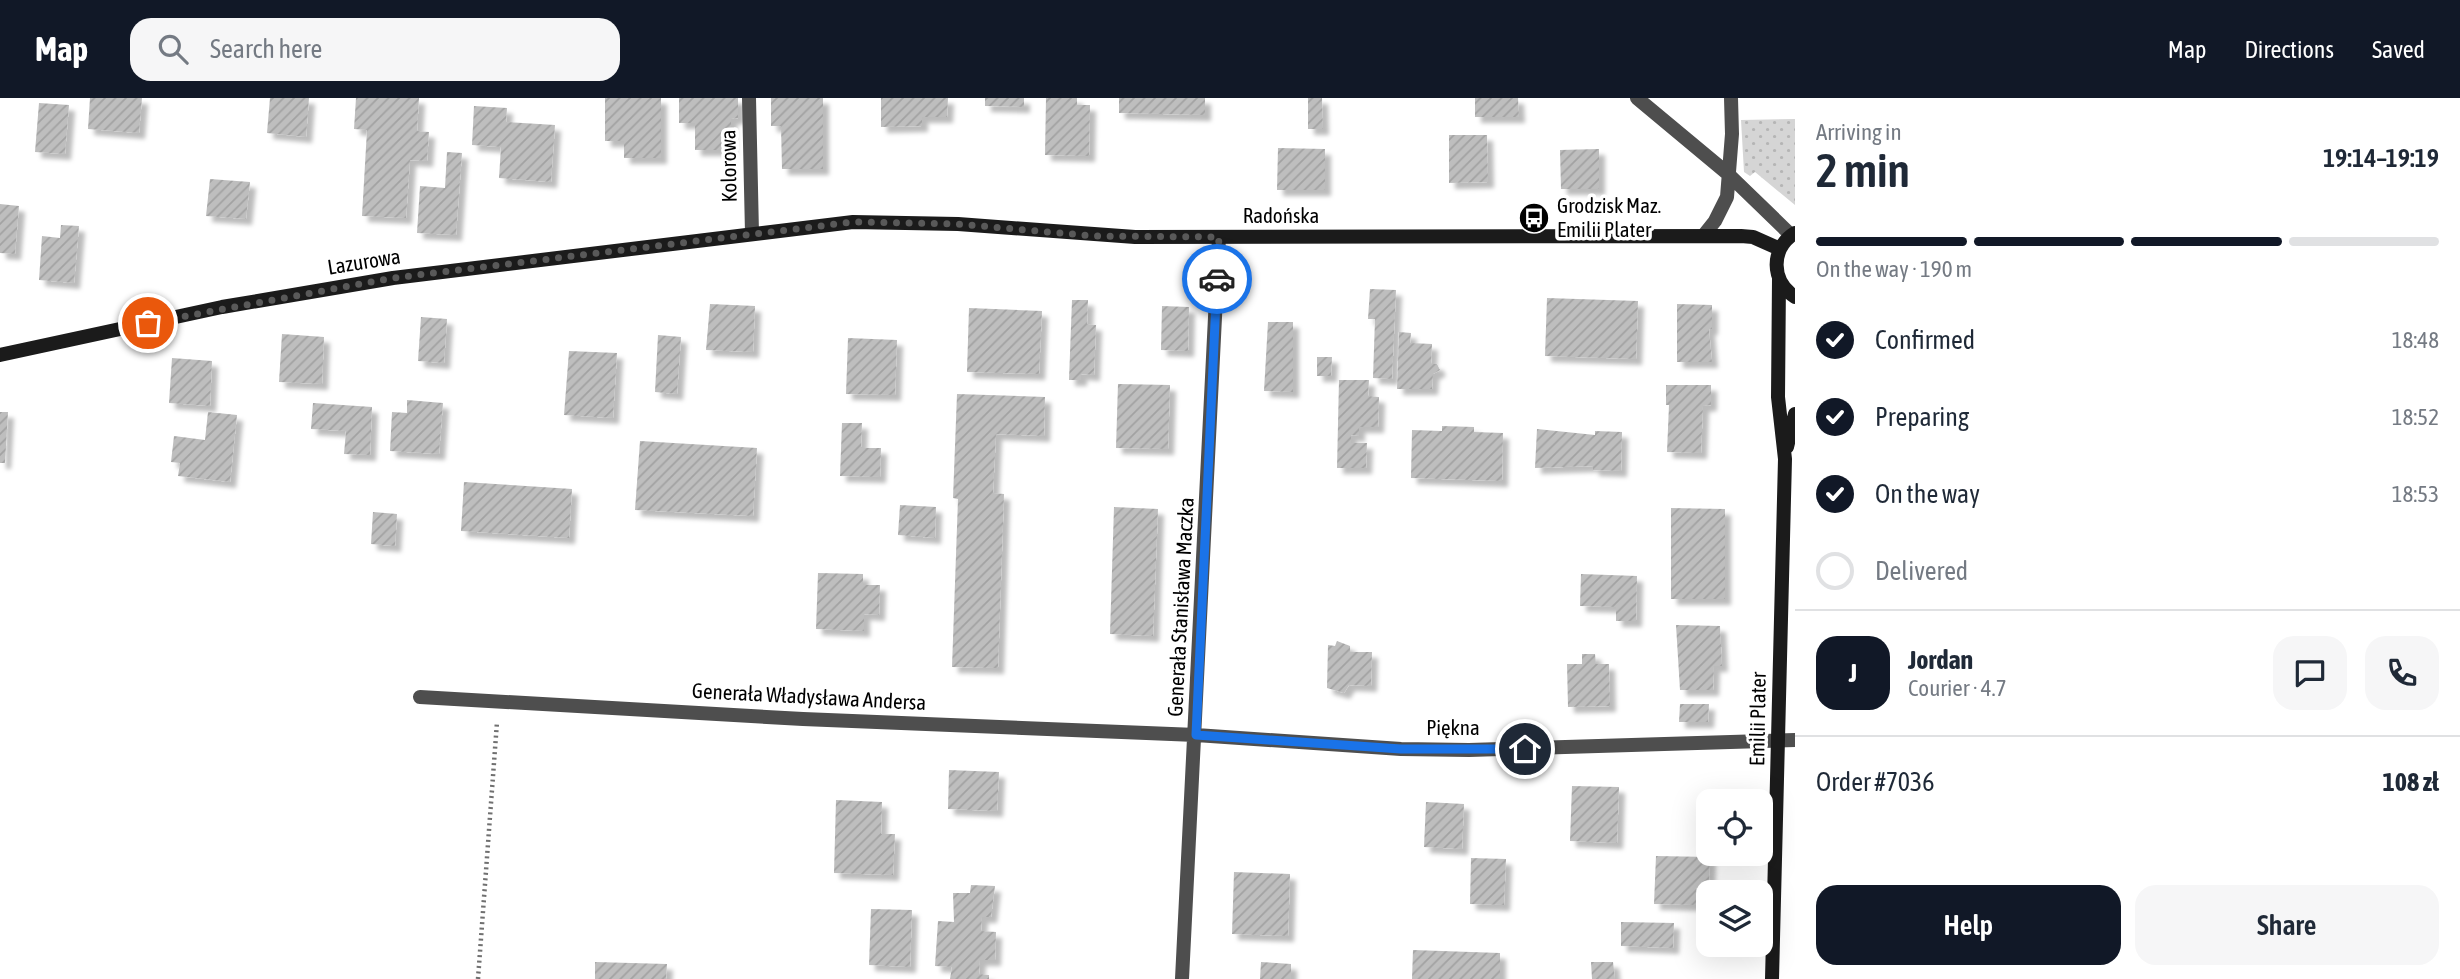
<!DOCTYPE html>
<html lang="en">
<head>
<meta charset="utf-8">
<style>
  :root { --surface:#fff; --page:#f6f6f7; --text:#1f2937; --muted:#747a83; --line:#e0e1e3; --accent:#111827 }
  body { margin:0; font-family:"Asap Condensed",sans-serif; background:var(--page); color:var(--text); height:100vh; display:flex; flex-direction:column; font-size:26px; white-space:nowrap }
  * { box-sizing:border-box; margin:0 }
  p { font-size:23px; color:var(--muted) }
  .icon { flex:none; width:38px; height:38px; fill:none; stroke:currentColor; stroke-width:2; stroke-linecap:round; stroke-linejoin:round }
  .map { position:relative; flex:1; overflow:hidden }
  .drawer { display:flex; flex-direction:column; background:var(--surface); width:665px }
  .drawer>* { flex:none }
  .buttons { position:absolute; left:1696px; top:691px; display:grid; gap:14px }
  .buttons a { display:grid; place-items:center; width:77px; height:77px; border-radius:14px; background:var(--surface); box-shadow:0 7px 28px #0002; font-size:35px }
  .pin { position:absolute; display:grid; place-items:center; width:60px; height:60px; color:#fff; margin:-30px; border:4px solid #fff; border-radius:50%; box-shadow:0 2px 7px #0007 }
  .courier { position:absolute; display:grid; place-items:center; width:70px; height:70px; margin:-35px; border:5px solid #1a73e8; border-radius:50%; background:#fff; color:#222; box-shadow:0 2px 9px #0007 }
  .overview em { font-style:normal; font-weight:600 }
  .overview div { display:flex; flex-direction:column-reverse }
  .overview { display:flex; align-items:center; justify-content:space-between; height:119px; padding:0 21px }
  h1 { font-size:46px; font-weight:600; line-height:52px }
  .bar { display:grid; grid-template-columns:repeat(4,1fr); gap:10px 7px; align-content:center; height:84px; padding:0 21px }
  .bar i { height:9px; border-radius:5px; background:var(--line) }
  .bar .on { background:var(--accent) }
  .bar p { grid-column:span 4 }
  .line { display:flex; align-items:center; gap:18px; padding:0 21px; border-top:2px solid var(--line) }
  .line div { flex:1 }
  .round { display:grid; place-items:center; flex:none; width:74px; height:74px; border-radius:21px; background:var(--page) }
  ol { padding:0 21px; list-style:none }
  li { display:flex; align-items:center; gap:21px; height:77px }
  li p { margin-inline-start:auto }
  li .icon { padding:7px; border-radius:50%; background:var(--accent); color:#fff; stroke-width:4 }
  li:last-child { color:var(--muted) }
  li i { width:38px; height:38px; border:4px solid var(--line); border-radius:50% }
  .button { display:flex; gap:14px; margin-top:auto; padding:14px 21px }
  .button a { flex:1; height:80px; border-radius:21px; background:var(--accent); color:#fff; font-size:28px; font-weight:600; line-height:80px; text-align:center }
  .button a+a { background:var(--page); color:var(--text) }
  header { display:flex; align-items:center; gap:42px; box-sizing:border-box; height:98px; padding:0 35px; background:var(--accent); color:#fff }
  header strong { font-size:33px }
  nav { display:flex; gap:38px; margin-inline-start:auto; font-size:24px }
  .search { width:490px; height:63px; background:var(--page); display:flex; align-items:center; gap:18px; box-sizing:border-box; padding:0 24px; border-radius:21px; color:var(--muted); font-size:26px }
  main { display:flex; flex:1; min-height:0 }
  .map>svg:first-child { display:block }
  .grass { fill:url(#grass-dots) }
  .building { fill:url(#building-hatch); filter:url(#shadow) }
  .lines { fill:none; stroke-linecap:round; stroke-linejoin:round }
  .path { stroke:#707070; stroke-width:4.5; stroke-dasharray:2 3.5; stroke-linecap:butt }
  .street { stroke:#4e4e4e; stroke-width:14 }
  .secondary { stroke:#1b1b1b; stroke-width:14 }
  .done { stroke:#595959; stroke-width:7; stroke-dasharray:0 12.6 }
  .route { stroke:#1a73e8; stroke-width:9 }
  .labels { text-anchor:middle; stroke-width:7; stroke-linejoin:round; paint-order:stroke }
  .street-label { font-size:21px; fill:#000; stroke:#fff }
  .poi-label { font-size:21px; fill:#000; stroke:#fff; text-anchor:start }
</style>
</head>
<body>
<header>
<strong>Map</strong>
<div class="search"><svg class="icon" aria-label="search" viewBox="0 0 24 24"><circle cx="10" cy="10" r="6"/><path d="M15 15l6 6"/></svg>Search here</div>
<nav><a>Map</a><a>Directions</a><a>Saved</a></nav>
</header>
<main>
<div class="map">
<svg width="1795" height="881" viewBox="0 0 1795 881">
  <defs>
    <pattern id="grass-dots" width="8" height="8" patternUnits="userSpaceOnUse" patternTransform="scale(1.75)"><rect width="8" height="8" fill="#d5d5d5"/><path d="M2 2h.1M6 6h.1" fill="none" stroke="#b5b5b5" stroke-width="1.8" stroke-linecap="round"/></pattern>
    <pattern id="building-hatch" width="6" height="6" patternUnits="userSpaceOnUse" patternTransform="scale(1.75)"><rect width="6" height="6" fill="#bebebe"/><path d="M-1 1l2-2M0 6l6-6M5 7l2-2" fill="none" stroke="#a2a2a2"/></pattern>
    <filter id="shadow"><feDropShadow dx="6" dy="6" stdDeviation="2" flood-color="#0004"/></filter>
  </defs>
  <rect width="100%" height="100%" fill="#fff"/>
  <!-- grass -->
  <path class="grass" d="M1795,21V107L1755,74L1750,78L1744,74L1741,22Z"/>
  <!-- building -->
  <path class="building" d="M90,0H142L139,35L88,31Z
    M270,0H309L306,39L267,35Z
    M356,0H419L417,33L429,34L427,63L410,62L406,120L362,118L367,32L354,31Z
    M605,0H661V60H624V43H605Z
    M679,0H738V20L731,21V52H695V25H679Z
    M771,0H823V71H782L781,28H771Z
    M881,0H948L947,19H922V28L881,29Z
    M985,0H1024V9L985,8Z
    M1046,0H1077V7H1090L1089,58L1045,57Z
    M1119,0H1205V17L1119,15Z
    M1308,0H1322L1323,31H1308Z
    M1475,0H1518L1519,19H1475Z
    M39,5L69,7L65,56L35,54Z
    M474,8L507,10L506,24L555,27L551,84L499,80L501,49L472,47Z
    M1449,37H1487L1488,84L1449,85Z
    M1278,50L1325,51V92H1277Z
    M1599,51V91H1561L1560,52Z
    M447,54L462,55L456,137L417,135L420,88L445,90Z
    M210,81L250,84L246,121L206,118Z
    M0,106L19,108L15,156L0,155Z
    M61,127L79,128L74,185L39,182L42,138L60,140Z
    M1370,191L1396,192L1392,281L1373,280L1375,221H1368Z
    M1547,200L1638,203L1636,261L1545,258Z
    M1072,202H1088L1087,226L1096,227L1094,277L1081,276V282H1069Z
    M710,206L755,208L753,254L706,252Z
    M1677,206L1712,207V231H1709L1712,264H1677Z
    M1162,208L1189,209L1188,253L1161,252Z
    M969,210L1042,213L1039,276L967,274Z
    M421,219L447,221L444,265L418,263Z
    M1268,224H1293V294L1264,293Z
    M1399,234L1411,235L1410,245L1432,246L1431,266H1437L1440,272L1433,276L1432,291H1397Z
    M282,236L324,239L322,286L279,284Z
    M658,237L681,239L677,296L655,294Z
    M848,240L897,242L895,297L846,296Z
    M569,253L617,255L613,320L564,317Z
    M1317,259H1332L1331,278H1317Z
    M172,260L212,263L210,308L169,305Z
    M1339,282H1369L1368,298L1379,299L1378,329H1359V338L1351,337V345H1367L1366,370H1337Z
    M1118,286L1170,287L1168,351L1116,350Z
    M1666,287H1711V307L1703,308L1701,355L1667,354L1669,307H1666Z
    M957,296L1045,299L1044,338L996,336L993,395L1004,396L998,570L952,569L958,401L953,400Z
    M407,302L443,305L439,356L390,353L392,314L407,315Z
    M313,305L372,309L370,357L344,356L346,333L311,331Z
    M0,314H8L5,365H0Z
    M208,314L237,317L230,384L178,378L180,365L171,364L174,338L205,342Z
    M842,325H862L861,350H881L880,379L840,378Z
    M1442,328L1474,329V334L1503,335L1502,383L1411,380L1412,332L1442,333Z
    M1537,331L1595,337V333L1622,334L1621,373L1593,372V368L1535,370Z
    M640,343L757,350L753,418L635,412Z
    M464,384L572,391L569,440L461,433Z
    M900,407L936,409L935,440L898,437Z
    M1114,409L1158,411L1153,538L1110,536Z
    M1671,410L1725,411V501H1671Z
    M373,414L397,416L395,448L371,446Z
    M818,475L863,476V487H880L879,517L864,516V533L816,531Z
    M1581,476L1637,478L1636,523H1616V509L1580,508Z
    M1676,527L1720,528L1722,568H1714L1713,592H1680Z
    M1337,543L1350,548V554H1372L1371,588L1349,587L1344,595L1327,590L1328,547L1335,548Z
    M1582,556H1595L1596,566H1609L1610,608L1568,609L1567,566H1582Z
    M1680,606H1709L1708,624H1679Z
    M949,672L999,674L997,713L948,711Z
    M1572,688L1619,689L1617,745L1570,743Z
    M836,702L882,704L881,736H895L893,777L834,775Z
    M1426,704L1464,706L1462,751L1424,749Z
    M1656,758L1710,759L1709,791L1696,790V807L1654,806Z
    M1471,760L1506,761L1504,807L1470,806Z
    M1234,774L1290,776L1288,838L1232,836Z
    M971,787L995,788L991,819H982L981,833L996,834L995,862H980L979,876L989,877V881H950L952,869L935,868L938,823L954,824L953,795H970Z
    M871,811L912,812L910,869L869,867Z
    M1621,824L1674,825L1673,850L1621,848Z
    M1413,852L1500,855V881H1412Z
    M595,864L667,866L666,881H595Z
    M1261,864L1291,866V881H1260Z
    M1591,864H1613L1615,881H1592Z"/>
  <g class="lines">
    <!-- path -->
    <path class="path" d="M478,881L497,624"/>
    <!-- street -->
    <path class="street" d="M749,0L752,135
      M1637,0L1727,75L1791,137
      M1703,138L1715,123L1727,99L1732,36L1731,0
      M420,599L803,621L1196,637L1401,651L1469,652L1795,642
      M1182,881L1219,139"/>
    <!-- secondary -->
    <path class="secondary" d="M1795,135C1770,151 1771,183 1795,199
      M0,257L222,209L393,180L853,124L958,126L1135,139L1741,138L1753,139L1780,151
      M1787,349L1795,316
      M1772,881L1785,361L1778,299L1779,181"/>
  </g>
  <g class="lines">
    <!-- done -->
    <path class="done" d="M148,225L393,180L853,124L958,126L1094,138L1219,139L1217,181"/>
    <!-- route -->
    <path class="route" d="M1217,181L1196,637L1401,651H1525"/>
  </g>
  <!-- icons -->
  <defs>
    <g id="bus-disc" transform="scale(1.575)"><circle r="9.5" fill="#000" stroke="#fff"/><path d="M-5-6H5V4H4V6H2V4H-2V6H-4V4H-5ZM-3.5-4V0h7V-4ZM-3.5 1.2v1.5H-2V1.2ZM2 1.2v1.5H3.5V1.2Z" fill="#fff"/></g>
  </defs>
  <g fill-rule="evenodd">
    <use href="#bus-disc" x="1534" y="120"/>
  </g>
  <g class="labels">
    <!-- street labels -->
    <g class="street-label">
      <text transform="translate(729 68) rotate(-91)" y="7">Kolorowa</text>
      <text x="1281" y="125">Radońska</text>
      <text transform="translate(364 164) rotate(-9)" y="7">Lazurowa</text>
      <text transform="translate(1181 509) rotate(-87)" y="7">Generała Stanisława Maczka</text>
      <text transform="translate(809 599) rotate(3)" y="7">Generała Władysława Andersa</text>
      <text transform="translate(1758 621) rotate(-89)" y="7">Emilii Plater</text>
      <text x="1453" y="637">Piękna</text>
    </g>
    <!-- poi labels -->
    <g class="poi-label">
      <text x="1557" y="115">Grodzisk Maz.<tspan x="1557" dy="24">Emilii Plater</tspan></text>
    </g>
  </g>
</svg>
<div class="buttons">
<a><svg class="icon" aria-label="locate" viewBox="0 0 24 24"><circle cx="12" cy="12" r="6"/><path d="M12 2v4M12 18v4M2 12h4M18 12h4"/></svg></a>
<a><svg class="icon" aria-label="layers" viewBox="0 0 24 24"><path d="M12 4l9 5-9 5-9-5zM3 14l9 5 9-5"/></svg></a>
</div>
<div class="pin" style="left:148px;top:225px;background:#ea580c"><svg class="icon" aria-label="bag" viewBox="0 0 24 24"><path d="M5 8h14l-1 12H6zM9 8a3 3 0 0 1 6 0"/></svg></div>
<div class="pin" style="left:1525px;top:651px;background:#1f2937"><svg class="icon" aria-label="home" viewBox="0 0 24 24"><path d="M3 11l9-7 9 7M6 9v11h12V9"/></svg></div>
<div class="courier" style="left:1217px;top:181px"><svg class="icon" aria-label="car" viewBox="0 0 24 24"><path d="M5 17H2v-5l4-1 3-4h7l3 4 3 1v5h-3M9 17h6M6 11h13"/><circle cx="7" cy="17" r="2"/><circle cx="17" cy="17" r="2"/></svg></div>
</div>
<section class="drawer">
<div class="overview"><div><h1>2 min</h1><p>Arriving in</p></div><em>19:14–19:19</em></div>
<div class="bar"><i class="on"></i><i class="on"></i><i class="on"></i><i></i><p>On the way · 190 m</p></div>
<ol>
<li><svg class="icon" aria-label="check" viewBox="0 0 24 24"><path d="M5 12l5 5 9-10"/></svg>Confirmed<p>18:48</p></li>
<li><svg class="icon" aria-label="check" viewBox="0 0 24 24"><path d="M5 12l5 5 9-10"/></svg>Preparing<p>18:52</p></li>
<li><svg class="icon" aria-label="check" viewBox="0 0 24 24"><path d="M5 12l5 5 9-10"/></svg>On the way<p>18:53</p></li>
<li><i></i>Delivered</li>
</ol>
<div class="line" style="height:126px"><b class="round" style="background:var(--accent);color:#fff">J</b><div><b>Jordan</b><p>Courier · 4.7</p></div><a class="round"><svg class="icon" aria-label="chat" viewBox="0 0 24 24"><path d="M4 5h16v11H9l-5 4z"/></svg></a><a class="round"><svg class="icon" aria-label="phone" viewBox="0 0 24 24"><path d="M5 4h4l2 5-3 2q2 4 5 5l2-3 5 2v4C11 20 4 13 5 4z"/></svg></a></div>
<div class="line" style="height:91px"><div>Order #7036</div><b>108 zł</b></div>
<div class="button"><a>Help</a><a>Share</a></div>
</section>
</main>
</body>
</html>
